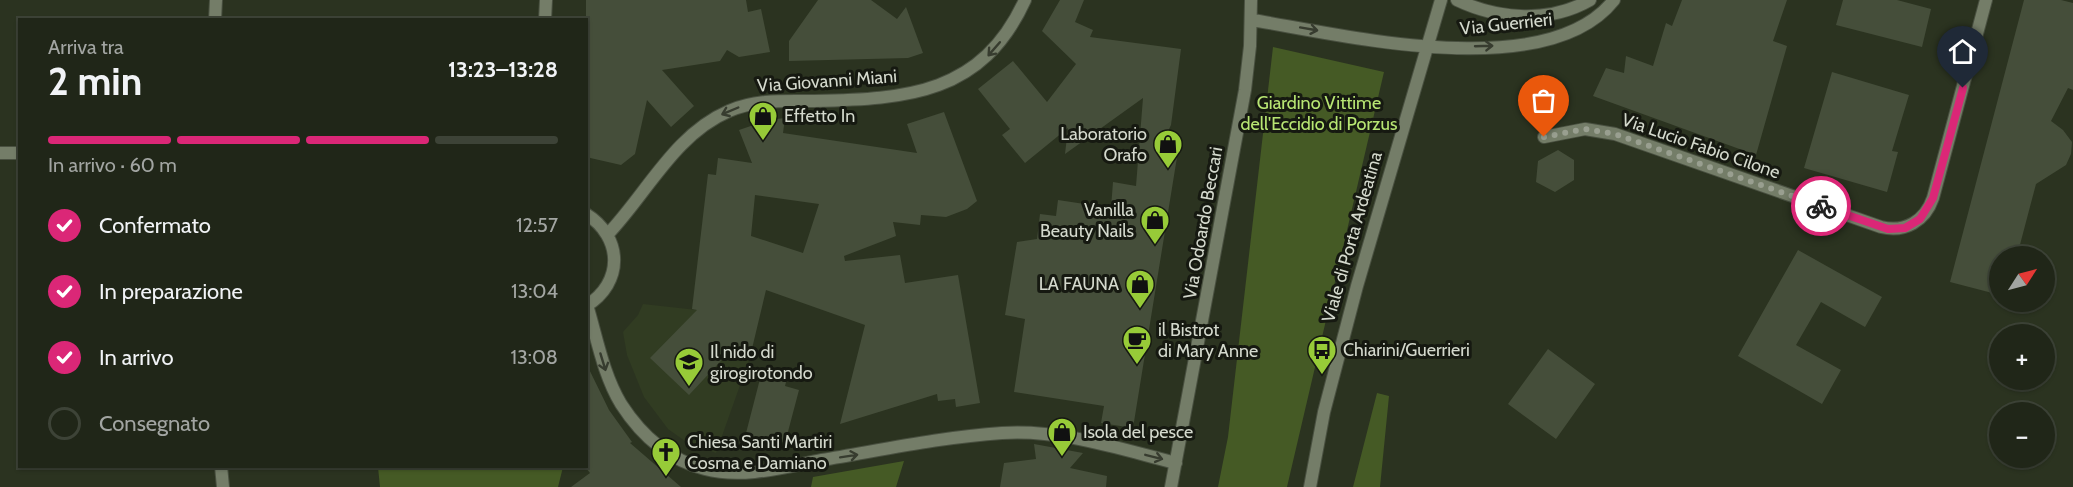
<!DOCTYPE html>
<html lang="it">
<head>
<meta charset="utf-8">
<style>
  :root { --surface:#202618; --page:#2d3225; --text:#f1f3f6; --muted:#a2a5a2; --line:#3d4337; --accent:#db2777 }
  body { margin:0; font-family:Cabin,sans-serif; background:var(--page); color:var(--text); height:100vh; display:flex; flex-direction:column; font-size:22px; white-space:nowrap }
  * { box-sizing:border-box; margin:0 }
  p { font-size:20px; color:var(--muted) }
  .icon { flex:none; width:33px; height:33px; fill:none; stroke:currentColor; stroke-width:2; stroke-linecap:round; stroke-linejoin:round }
  .map { position:relative; flex:1; overflow:hidden }
  .sheet { position:absolute; left:18px; top:18px; width:570px; height:450px; display:flex; flex-direction:column; background:var(--surface); border-radius:0px; box-shadow:0 2px 4px #0004,0 0 0 2px var(--line) }
  .sheet>* { flex:none }
  .needle { width:39px; rotate:54deg }
  .controls { position:absolute; left:1989px; top:246px; display:grid; gap:12px }
  .controls a { display:grid; place-items:center; width:66px; height:66px; border-radius:50%; background:var(--surface); box-shadow:0 2px 4px #0004,0 0 0 2px var(--line); font-size:30px }
  .pin { position:absolute; display:grid; place-items:center; width:51px; height:51px; color:#fff; margin:-62px -26px; border-radius:50% 50% 50% 0; rotate:-45deg; box-shadow:0 0 6px #0007 }
  .pin .icon { rotate:45deg }
  .courier { position:absolute; display:grid; place-items:center; width:60px; height:60px; margin:-30px; border:4px solid #db2777; border-radius:50%; background:#fff; color:#222; box-shadow:0 2px 8px #0007 }
  .headline em { font-style:normal; font-weight:700 }
  .headline div { display:flex; flex-direction:column-reverse }
  .headline { display:flex; align-items:center; justify-content:space-between; height:102px; padding:0 30px }
  h1 { font-size:39px; font-weight:700; line-height:45px }
  .bar { display:grid; grid-template-columns:repeat(4,1fr); gap:9px 6px; align-content:center; height:72px; padding:0 30px }
  .bar i { height:8px; border-radius:4px; background:var(--line) }
  .bar .selected { background:var(--accent) }
  .bar p { grid-column:span 4 }
  ol { padding:0 30px; list-style:none }
  li { display:flex; align-items:center; gap:18px; height:66px }
  li p { margin-inline-start:auto }
  li .icon { padding:6px; border-radius:50%; background:var(--accent); color:#fff; stroke-width:4 }
  li:last-child { color:var(--muted) }
  li i { width:33px; height:33px; border:3px solid var(--line); border-radius:50% }
  .map>svg:first-child { display:block }
  .built { fill:#313c22 }
  .green { fill:#455a25 }
  .building { fill:#454e3a; fill-rule:evenodd }
  .lines { fill:none; stroke-linecap:round; stroke-linejoin:round }
  .minor-casing { stroke:#495040; stroke-width:14 }
  .minor { stroke:#747d68; stroke-width:12 }
  .oneway { stroke:#373c2f }
  .done { stroke:#999f90; stroke-width:6; stroke-dasharray:0 10.8 }
  .route { stroke:#db2777; stroke-width:8 }
  .labels { text-anchor:middle; stroke-width:6; stroke-linejoin:round; paint-order:stroke }
  .street-label { font-size:18px; fill:#d4d9cd; stroke:#161911 }
  .park-label { font-size:18px; fill:#b8e673; stroke:#161911 }
  .poi-label { font-size:18px; fill:#d4d9cd; stroke:#161911; text-anchor:start }
</style>
</head>
<body>
<div class="map">
<svg width="2073" height="487" viewBox="0 0 2073 487">
  <rect width="100%" height="100%" fill="#2b3320"/>
  <!-- built -->
  <path class="built" d="M643,304L697,310V319L720,341L750,357L716,453L685,441L668,429L644,397L627,355L623,332L638,315Z"/>
  <!-- green -->
  <path class="green" d="M1273,47L1384,72L1287,487H1218L1228,437Z
    M1377,393L1389,396L1380,487H1353Z
    M904,461L896,487H811L813,477Z
    M378,467V466L563,467L558,487H380Z"/>
  <!-- building -->
  <path class="building" d="M586,0H746L748,12L761,9L770,52L739,57L727,50L720,61L662,70L694,106L671,127L647,100L635,154L621,165L586,157Z
    M818,0H871L897,19L906,7L923,53L908,58L789,61V41Z
    M1060,0H1084L1075,22L1093,30L1090,37L1181,49L1171,125L1160,148L1178,151L1133,428L1101,423L1104,406L1014,392L1025,319L1005,315L1017,242L1037,239L1040,214L1056,216L1058,200L1111,208L1113,182L1136,186L1143,98L1065,154L1068,128L1025,163L1002,135L1010,129L978,89L1013,61L1047,102L1076,64L1042,31Z
    M1682,0H1787L1773,41L1787,46L1756,155L1593,96L1606,68L1624,73L1626,56L1653,66L1666,23L1672,26Z
    M1843,0H1897L1931,9L1922,47L1836,25Z
    M2024,0H2061L2073,3V90L2068,88L2051,121L2063,130L2072,142L2071,154L2066,165L2036,184L2017,256H2000V295L1950,282Z
    M1832,72L1909,95L1892,151L1898,152L1887,192L1804,168Z
    M944,112L977,201L967,209L946,217L921,215L920,225L893,222L896,236L844,256L845,261L900,255L905,283L958,275L980,403L956,407L955,399L938,401L937,394L840,424L865,325L766,290L750,357L733,348L689,395L650,358L697,310L692,309L708,174L716,175L718,158L752,163L739,130L768,120L785,118L783,133L917,153L907,124ZM755,195L819,204L803,253L751,236Z
    M1558,150L1574,160V180L1555,192L1536,182L1538,161Z
    M1798,250L1882,297L1865,327L1821,302L1796,345L1841,370L1822,404L1738,356Z
    M1548,349L1595,384L1556,439L1508,404Z
    M586,363L609,410L632,442L630,443L681,487H571L590,473L586,468Z
    M761,375L786,382L785,386L799,390L785,443L770,439L769,444L745,437Z
    M1034,444L1083,453L1070,468L1107,476L1106,487H1000L1004,463L1036,459Z"/>
  <g class="lines">
    <!-- minor casing -->
    <g class="minor-casing">
      <path id="minor" d="M1457,0C1499,20 1550,23 1590,0
        M215,20L216,0
        M545,20L546,0
        M1252,20C1344,35 1547,85 1614,0
        M1544,137L1585,129L1615,134L1881,227C1905,233 1925,221 1933,198L1986,0
        M0,153H20
        M586,214C623,237 624,283 586,306
        M608,234C647,193 675,134 729,111C756,99 785,101 814,101C908,99 982,94 1025,0
        M587,305C597,338 603,374 621,404C641,435 669,460 705,469C743,479 785,467 822,460C882,450 942,437 1002,433C1061,429 1120,449 1176,463
        M221,466L223,487
        M1171,487L1245,90L1250,46L1251,0
        M1310,487L1324,412L1357,286L1441,0"/>
    </g>
    <!-- minor -->
    <use href="#minor" class="minor"/>
  </g>
  <!-- one-way arrows -->
  <defs><path id="oneway-shaft" d="M-6 0H5M1.5-3L5.5 0L1.5 3" fill="none" stroke-width="1.6" stroke-linecap="round" stroke-linejoin="round" transform="scale(1.5)"/></defs>
  <g class="oneway">
    <use href="#oneway-shaft" transform="translate(1309 29) rotate(10)"/>
    <use href="#oneway-shaft" transform="translate(1484 46) rotate(-2)"/>
    <use href="#oneway-shaft" transform="translate(994 49) rotate(131)"/>
    <use href="#oneway-shaft" transform="translate(730 111) rotate(157)"/>
    <use href="#oneway-shaft" transform="translate(603 362) rotate(73)"/>
    <use href="#oneway-shaft" transform="translate(849 456) rotate(-9)"/>
    <use href="#oneway-shaft" transform="translate(1154 457) rotate(14)"/>
  </g>
  <g class="lines">
    <!-- done -->
    <path class="done" d="M1544,137L1585,129L1615,134L1821,206"/>
    <!-- route -->
    <path class="route" d="M1821,206L1888,229L1905,228L1920,219L1933,198L1963,88"/>
  </g>
  <!-- icons -->
  <defs>
    <g id="shop-pin" transform="scale(1.5)"><path d="M0 17L-7.5 6A9.5 9.5 0 1 1 7.5 6Z" fill="#97cb38" stroke="#161911"/><path d="M-5-2.5h2.3a2.7 3.5 0 0 1 5.4 0H5L5.5 6h-11ZM-1.5-2.5h3a1.5 2.3 0 0 0-3 0Z" fill="#111"/></g>
    <g id="cafe-pin" transform="scale(1.5)"><path d="M0 17L-7.5 6A9.5 9.5 0 1 1 7.5 6Z" fill="#97cb38" stroke="#161911"/><path d="M-5.5-4.5H6V0H3Q3 3.5 0 3.5H-2.5Q-5.5 3.5-5.5 0ZM3-3.2v2h1.7v-2ZM-6 4.5H4V6H-6Z" fill="#111"/></g>
    <g id="bus-pin" transform="scale(1.5)"><path d="M0 17L-7.5 6A9.5 9.5 0 1 1 7.5 6Z" fill="#97cb38" stroke="#161911"/><path d="M-5-6H5V4H4V6H2V4H-2V6H-4V4H-5ZM-3.5-4V0h7V-4ZM-3.5 1.2v1.5H-2V1.2ZM2 1.2v1.5H3.5V1.2Z" fill="#111"/></g>
    <g id="school-pin" transform="scale(1.5)"><path d="M0 17L-7.5 6A9.5 9.5 0 1 1 7.5 6Z" fill="#97cb38" stroke="#161911"/><path d="M0-5L7-2L0 1L-7-2ZM-4 1L0 2.5L4 1V4Q0 6-4 4Z" fill="#111"/></g>
    <g id="church-pin" transform="scale(1.5)"><path d="M0 17L-7.5 6A9.5 9.5 0 1 1 7.5 6Z" fill="#97cb38" stroke="#161911"/><path d="M-1.2-6h2.4v3.5h3.3v2.4h-3.3V6h-2.4V-.1h-3.3v-2.4h3.3Z" fill="#111"/></g>
  </defs>
  <g fill-rule="evenodd">
    <use href="#shop-pin" x="763" y="116"/>
    <use href="#shop-pin" x="1168" y="144"/>
    <use href="#shop-pin" x="1155" y="220"/>
    <use href="#shop-pin" x="1140" y="284"/>
    <use href="#cafe-pin" x="1137" y="340"/>
    <use href="#bus-pin" x="1322" y="350"/>
    <use href="#school-pin" x="689" y="362"/>
    <use href="#shop-pin" x="1062" y="432"/>
    <use href="#church-pin" x="666" y="452"/>
  </g>
  <g class="labels">
    <!-- street labels -->
    <g class="street-label">
      <text transform="translate(1506 24) rotate(-6)" y="6">Via Guerrieri</text>
      <text transform="translate(827 81) rotate(-4)" y="6">Via Giovanni Miani</text>
      <text transform="translate(1701 146) rotate(19)" y="6">Via Lucio Fabio Cilone</text>
      <text transform="translate(1203 223) rotate(-80)" y="6">Via Odoardo Beccari</text>
      <text transform="translate(1352 237) rotate(-74)" y="6">Viale di Porta Ardeatina</text>
    </g>
    <!-- park labels -->
    <g class="park-label">
      <text x="1319" y="109">Giardino Vittime<tspan x="1319" dy="21">dell'Eccidio di Porzus</tspan></text>
    </g>
    <!-- poi labels -->
    <g class="poi-label">
      <text x="784" y="122">Effetto In</text>
      <text x="1147" y="140" text-anchor="end">Laboratorio<tspan x="1147" dy="21">Orafo</tspan></text>
      <text x="1134" y="216" text-anchor="end">Vanilla<tspan x="1134" dy="21">Beauty Nails</tspan></text>
      <text x="1119" y="290" text-anchor="end">LA FAUNA</text>
      <text x="1158" y="336">il Bistrot<tspan x="1158" dy="21">di Mary Anne</tspan></text>
      <text x="1343" y="356">Chiarini/Guerrieri</text>
      <text x="710" y="358">Il nido di<tspan x="710" dy="21">girogirotondo</tspan></text>
      <text x="1083" y="438">Isola del pesce</text>
      <text x="687" y="448">Chiesa Santi Martiri<tspan x="687" dy="21">Cosma e Damiano</tspan></text>
    </g>
  </g>
</svg>
<div class="controls">
<a><svg class="needle" viewBox="-14 -14 28 28"><path d="M0-13l5 13h-10z" fill="#e53935"/><path d="M0 13l5-13h-10z" fill="#a2a5a2"/></svg></a>
<a>+</a>
<a>−</a>
</div>
<div class="pin" style="left:1544px;top:137px;background:#ea580c"><svg class="icon" aria-label="bag" viewBox="0 0 24 24"><path d="M5 8h14l-1 12H6zM9 8a3 3 0 0 1 6 0"/></svg></div>
<div class="pin" style="left:1963px;top:88px;background:#1f2937"><svg class="icon" aria-label="home" viewBox="0 0 24 24"><path d="M3 11l9-7 9 7M6 9v11h12V9"/></svg></div>
<div class="courier" style="left:1821px;top:206px"><svg class="icon" aria-label="bike" viewBox="0 0 24 24"><circle cx="6" cy="16" r="4"/><circle cx="18" cy="16" r="4"/><path d="M6 16l4-8h5l3 8M10 8l3 8H6M13 5h3"/></svg></div>
<section class="sheet">
<div class="headline"><div><h1>2 min</h1><p>Arriva tra</p></div><em>13:23–13:28</em></div>
<div class="bar"><i class="selected"></i><i class="selected"></i><i class="selected"></i><i></i><p>In arrivo · 60 m</p></div>
<ol>
<li><svg class="icon" aria-label="check" viewBox="0 0 24 24"><path d="M5 12l5 5 9-10"/></svg>Confermato<p>12:57</p></li>
<li><svg class="icon" aria-label="check" viewBox="0 0 24 24"><path d="M5 12l5 5 9-10"/></svg>In preparazione<p>13:04</p></li>
<li><svg class="icon" aria-label="check" viewBox="0 0 24 24"><path d="M5 12l5 5 9-10"/></svg>In arrivo<p>13:08</p></li>
<li><i></i>Consegnato</li>
</ol>
</section>
</div>
</body>
</html>
